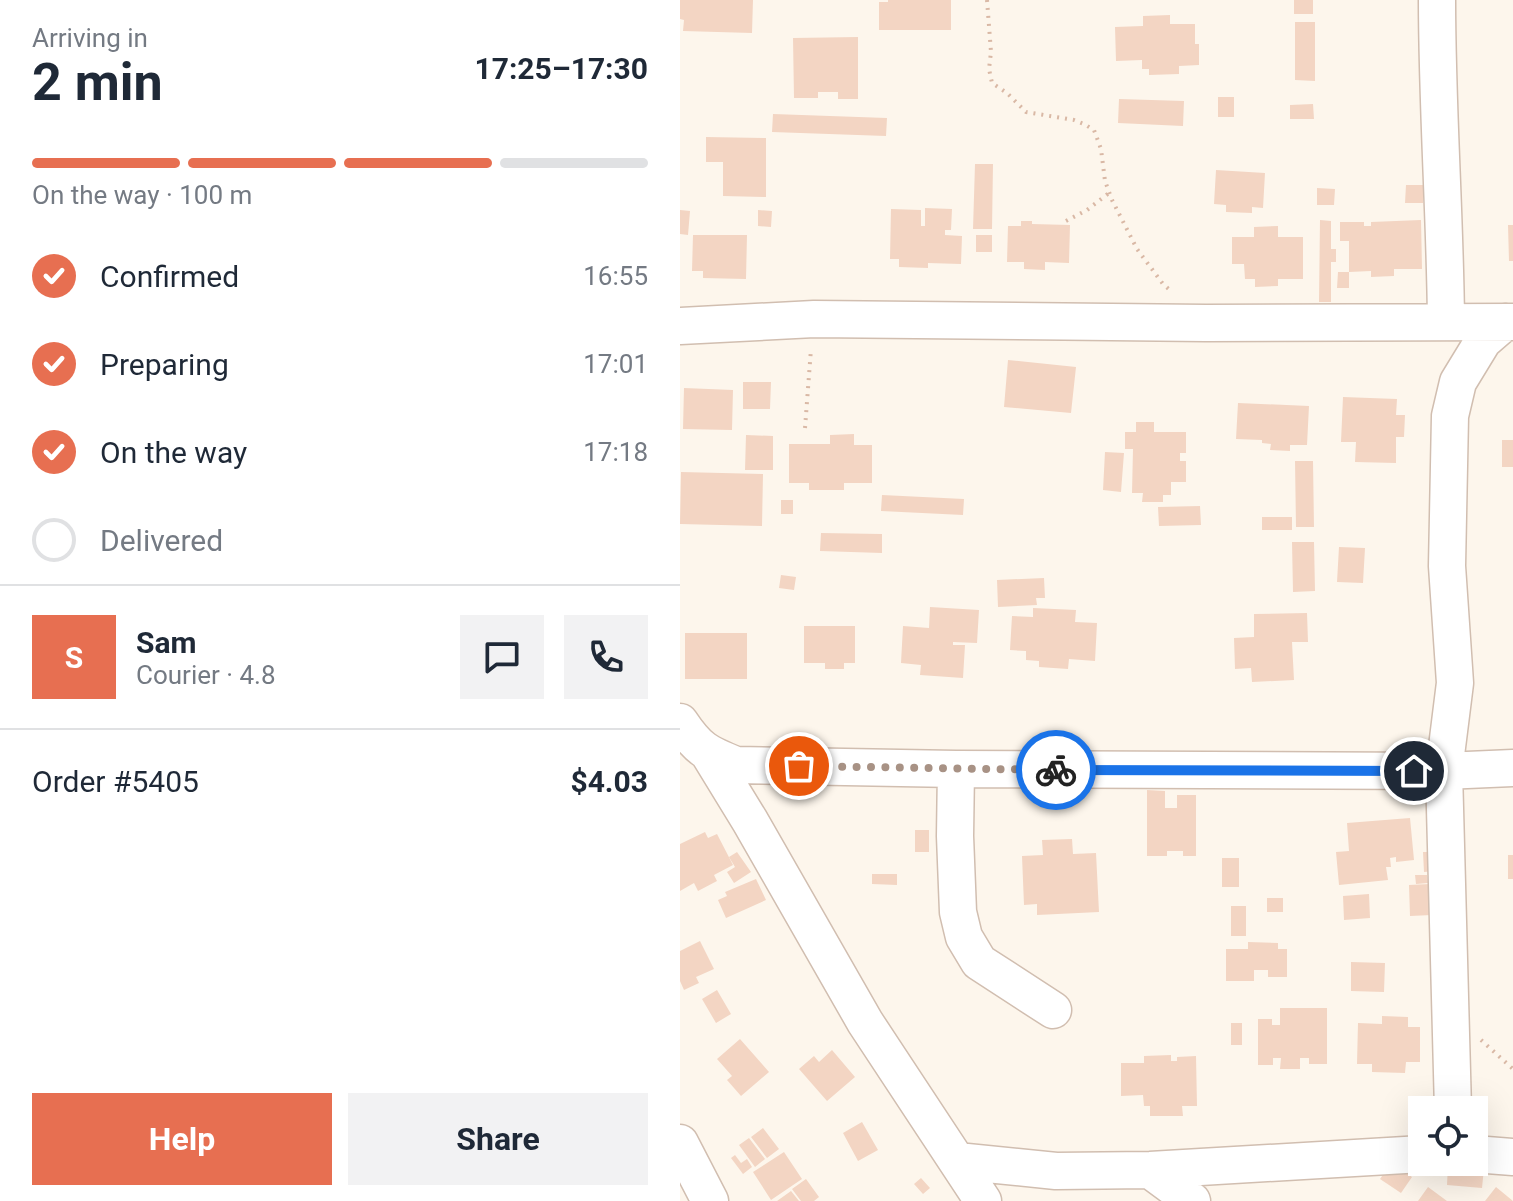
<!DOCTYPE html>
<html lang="en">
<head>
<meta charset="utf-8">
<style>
  :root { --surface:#fff; --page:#f2f2f3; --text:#1f2937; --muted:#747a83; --line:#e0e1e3; --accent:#e76f51 }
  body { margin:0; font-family:Roboto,sans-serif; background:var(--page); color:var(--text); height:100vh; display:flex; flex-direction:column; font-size:30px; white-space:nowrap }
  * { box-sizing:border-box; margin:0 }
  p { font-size:26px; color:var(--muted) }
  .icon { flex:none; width:44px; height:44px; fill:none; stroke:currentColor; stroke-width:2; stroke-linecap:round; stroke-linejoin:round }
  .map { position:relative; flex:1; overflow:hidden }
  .side { display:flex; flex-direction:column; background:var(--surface); width:680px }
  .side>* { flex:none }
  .controls { position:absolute; left:728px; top:1096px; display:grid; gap:16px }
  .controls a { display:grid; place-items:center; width:80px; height:80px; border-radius:0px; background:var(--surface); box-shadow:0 8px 32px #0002; font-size:40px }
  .pin { position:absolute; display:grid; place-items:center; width:68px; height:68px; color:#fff; margin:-34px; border:4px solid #fff; border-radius:50%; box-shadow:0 2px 8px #0007 }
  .courier { position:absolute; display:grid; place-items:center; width:80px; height:80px; margin:-40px; border:6px solid #1a73e8; border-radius:50%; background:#fff; color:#222; box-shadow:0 2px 10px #0007 }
  .headline em { font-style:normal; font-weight:700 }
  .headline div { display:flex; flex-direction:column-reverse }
  .headline { display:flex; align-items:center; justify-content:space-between; height:136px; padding:0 32px }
  h1 { font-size:52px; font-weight:700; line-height:60px }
  .bar { display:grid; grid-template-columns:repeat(4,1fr); gap:12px 8px; align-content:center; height:96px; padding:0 32px }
  .bar i { height:10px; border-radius:6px; background:var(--line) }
  .bar .on { background:var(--accent) }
  .bar p { grid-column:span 4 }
  .line { display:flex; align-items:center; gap:20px; padding:0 32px; border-top:2px solid var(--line) }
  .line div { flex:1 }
  .round { display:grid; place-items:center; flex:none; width:84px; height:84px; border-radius:0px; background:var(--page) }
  ol { padding:0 32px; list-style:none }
  li { display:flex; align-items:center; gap:24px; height:88px }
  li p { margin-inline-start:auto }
  li .icon { padding:8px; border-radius:50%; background:var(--accent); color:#fff; stroke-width:4 }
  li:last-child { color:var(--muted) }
  li i { width:44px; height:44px; border:4px solid var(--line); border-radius:50% }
  .button { display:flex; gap:16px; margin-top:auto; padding:16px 32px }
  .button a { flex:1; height:92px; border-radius:0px; background:var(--accent); color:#fff; font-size:32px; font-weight:700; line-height:92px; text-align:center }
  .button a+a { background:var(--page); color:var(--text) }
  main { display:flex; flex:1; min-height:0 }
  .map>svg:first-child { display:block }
  .building { fill:#f3d5c3 }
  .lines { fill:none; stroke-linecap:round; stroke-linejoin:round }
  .minor-casing { stroke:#d1beb0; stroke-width:39 }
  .path { stroke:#d9b8a5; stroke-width:4; stroke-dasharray:2 6; stroke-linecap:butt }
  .minor { stroke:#fff; stroke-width:36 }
  .done { stroke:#a89285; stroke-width:8; stroke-dasharray:0 14.4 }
  .route { stroke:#1a73e8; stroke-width:10 }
</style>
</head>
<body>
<main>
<section class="side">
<div class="headline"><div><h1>2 min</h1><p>Arriving in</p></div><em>17:25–17:30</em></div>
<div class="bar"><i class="on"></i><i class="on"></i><i class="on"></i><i></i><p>On the way · 100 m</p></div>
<ol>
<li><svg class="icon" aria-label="check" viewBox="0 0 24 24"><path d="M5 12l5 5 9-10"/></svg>Confirmed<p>16:55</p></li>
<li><svg class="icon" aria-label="check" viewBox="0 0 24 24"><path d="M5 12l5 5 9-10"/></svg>Preparing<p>17:01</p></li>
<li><svg class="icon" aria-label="check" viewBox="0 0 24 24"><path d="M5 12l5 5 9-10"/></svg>On the way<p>17:18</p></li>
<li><i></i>Delivered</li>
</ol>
<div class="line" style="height:144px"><b class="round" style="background:var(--accent);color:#fff">S</b><div><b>Sam</b><p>Courier · 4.8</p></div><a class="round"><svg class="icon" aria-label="chat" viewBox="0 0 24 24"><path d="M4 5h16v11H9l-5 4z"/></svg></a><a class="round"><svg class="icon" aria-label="phone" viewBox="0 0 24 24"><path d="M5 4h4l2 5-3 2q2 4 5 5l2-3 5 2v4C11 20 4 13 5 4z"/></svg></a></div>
<div class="line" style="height:104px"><div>Order #5405</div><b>$4.03</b></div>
<div class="button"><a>Help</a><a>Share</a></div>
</section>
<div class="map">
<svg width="833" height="1201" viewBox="0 0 833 1201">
  <rect width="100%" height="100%" fill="#fdf6ec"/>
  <!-- building -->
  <path class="building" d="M0,0H73L72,33L3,31L4,20L0,19Z
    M208,0H271V30H199V2H208Z
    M614,0H633V14H614Z
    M490,15V24H515V44H519V65L499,66V74L469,75V69H462V60L436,61L435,27L463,26V16Z
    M615,22H635V81L615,80Z
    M178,37V99H158V92H138V98H114L113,38Z
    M538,97H554V117H538Z
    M439,99L504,101L503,126L438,123Z
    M633,104L634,119H610V105Z
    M93,114L207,118L206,136L92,132Z
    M26,137L86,138V197L43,196V162H26Z
    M295,164H313L312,229H293Z
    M536,170L585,173L583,208L572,207V213L546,212V205L534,204Z
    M726,185H743V203H725Z
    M637,188L655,189L654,205H637Z
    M245,208L272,209L271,230H265V235L282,236L281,264L248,263V268L219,267V259H210L211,209L241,210V226H245Z
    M0,210L10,211L8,235L0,234Z
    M78,210L92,211L91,227L78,226Z
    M640,220L651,221V249H656V262H651V302H639Z
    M741,220L742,269H714V276L691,277V271L669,272V241H660V222H684V226H691V222Z
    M341,221H352V224L390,225L389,263L365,262V270L344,269V262H327L328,226H341Z
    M828,225H833V261H829Z
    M598,226V237H623V279H598V286L575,287V279H565L564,264H552V237H574V227Z
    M13,235H67L66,279L23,278V271H12Z
    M296,235H312V252H296Z
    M658,272H669V288H657Z
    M328,360L396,367L391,413L324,407Z
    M63,382H91L90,409H63Z
    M4,388L53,390L52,430L3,429Z
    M663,397L717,399L716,415H725L724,437H716V463L675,462L676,442H661Z
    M558,403L629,406L627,445H610V451L590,450L591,444L582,443V440L556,439Z
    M456,422H474V432H506V453H500V461H506V482H491V495H483V502H462L463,493H452L453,449H445V432H456Z
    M174,434V445H192V483H164V490H129V483H109V444H150V435Z
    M66,435L93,436V470H65Z
    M822,440H833V467H822Z
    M425,452L444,453L441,492L423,490Z
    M615,461H633L634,527H616Z
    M1,472L83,474L82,526L0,524Z
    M202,495L284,499L283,515L201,511Z
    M101,500H113V514H101Z
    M520,506L521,525L479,526L478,507Z
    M582,517H612V530H582Z
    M141,533L202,534V553L140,551Z
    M612,542H634L635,591L613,592Z
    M659,547L685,548L683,583L657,582Z
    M101,575L116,577L114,590L99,588Z
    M364,578L365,598H356L357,605L318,607L317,580Z
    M250,607L299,610L297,643L273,642V645H285L283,678L240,675L241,665L221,663L223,626L249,628Z
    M353,608L396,610L395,622L417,623L415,661L389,659L388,669L359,667V661L346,660V651L330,650L332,616L353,617Z
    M627,613L628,642H612L614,680L572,682L571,668L555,669L554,638L574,637V614Z
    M124,626H175V663H164V669H145V663H124Z
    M5,633H67V679H5Z
    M467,790L485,791V808H497V795H516V856H503V851H487V856H467Z
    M730,818L734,860L716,862V857L710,858L711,867H706L708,880L659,885L656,852L669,851L667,823Z
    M235,830H249V852H235Z
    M25,832L28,838L37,834L53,865L34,875L37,881L18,891L14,883L0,891V844Z
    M392,839L393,854L416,853L419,912L357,915V904L344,905L342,856L363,855L362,840Z
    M57,852L71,872L54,883L47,872L55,867L49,857Z
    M743,852H754L755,871L744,872Z
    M828,855H833V879H828Z
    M542,858H559V887H542Z
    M192,874H217V885L192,884Z
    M735,875H747L748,883L736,884Z
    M76,879L86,900L46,918L38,900L47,896L45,892Z
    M750,884L752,915L730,916L729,885Z
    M689,894L690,918L664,920L663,896Z
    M587,898H603V912H587Z
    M551,906H566V936H551Z
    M20,941L34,969L16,977L19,983L4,990L0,981V951Z
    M568,942L598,943V949H607V977H588V970H574V981H546V949H568Z
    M671,962L705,963L704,992L671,991Z
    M37,990L51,1014L36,1023L22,999Z
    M600,1008H647V1064H629V1058H620V1069H600L601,1058H593V1065H578V1019H592V1025H600Z
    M702,1016L728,1017V1027H740V1062H726L725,1073L692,1072V1064H677L678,1023L702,1024Z
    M551,1023H562V1045H551Z
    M60,1039L89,1072L61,1096L47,1080L52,1076L37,1059Z
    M152,1050L175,1077L147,1101L119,1069L134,1056L139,1062Z
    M491,1055V1061H497V1057L516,1056L517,1106H502L503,1116H470V1106H464L463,1095L441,1096V1063H464V1056Z
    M182,1122L198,1150L178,1161L163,1133Z
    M83,1128L99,1149L87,1158L71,1137Z
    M69,1138L85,1159L75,1167L59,1145Z
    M104,1152L122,1179L91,1200L73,1172Z
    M55,1155L61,1163L67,1159L72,1167L63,1174L51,1158Z
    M712,1162L732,1177L721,1193L700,1179Z
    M768,1165L804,1168L802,1188L767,1185Z
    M241,1178L250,1188L243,1194L234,1184Z
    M126,1179L139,1197L134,1201H121L112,1189Z
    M748,1187L767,1201H738Z
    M816,1187L833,1201H805Z
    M111,1191L119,1201H97Z"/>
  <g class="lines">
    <!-- minor casing -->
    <g class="minor-casing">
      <path id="minor" d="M757,0C757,107 765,214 766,321
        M0,326L134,319L526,323L833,322
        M0,722C18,749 26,753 56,765L276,769L764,771L833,768
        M29,754L70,821L185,1022L303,1201
        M276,769L275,836L278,912L284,937L299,962L373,1010
        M773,1110L764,771L775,683L767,566L770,416L778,382L803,341L825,322
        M0,1143L30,1201
        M794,1154L833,1157
        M277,1161L376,1171L470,1170L742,1154
        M470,1170L512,1201"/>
    </g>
    <!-- path -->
    <path class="path" d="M307,0L311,52L309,69L312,83L327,93L346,112L394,120L404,124L414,130L421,149L425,181L432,200L457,249L483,284L491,291
      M386,221L407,210L429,193
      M125,428L131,349
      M801,1040L833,1069"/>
    <!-- minor -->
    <use href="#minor" class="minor"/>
  </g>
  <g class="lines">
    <!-- done -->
    <path class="done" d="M119,766L376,770"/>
    <!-- route -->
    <path class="route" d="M376,770L734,771"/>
  </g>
</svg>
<div class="controls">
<a><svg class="icon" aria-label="locate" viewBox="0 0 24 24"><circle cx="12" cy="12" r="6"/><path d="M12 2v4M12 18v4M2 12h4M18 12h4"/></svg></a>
</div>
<div class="pin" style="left:119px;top:766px;background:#ea580c"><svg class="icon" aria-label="bag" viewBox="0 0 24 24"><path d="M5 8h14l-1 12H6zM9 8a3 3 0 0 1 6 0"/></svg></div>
<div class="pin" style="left:734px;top:771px;background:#1f2937"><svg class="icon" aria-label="home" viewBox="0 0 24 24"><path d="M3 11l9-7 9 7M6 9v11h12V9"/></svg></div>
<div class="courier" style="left:376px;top:770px"><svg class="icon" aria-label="bike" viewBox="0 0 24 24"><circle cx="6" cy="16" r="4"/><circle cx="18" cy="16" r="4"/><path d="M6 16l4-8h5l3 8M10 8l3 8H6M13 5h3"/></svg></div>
</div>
</main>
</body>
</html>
